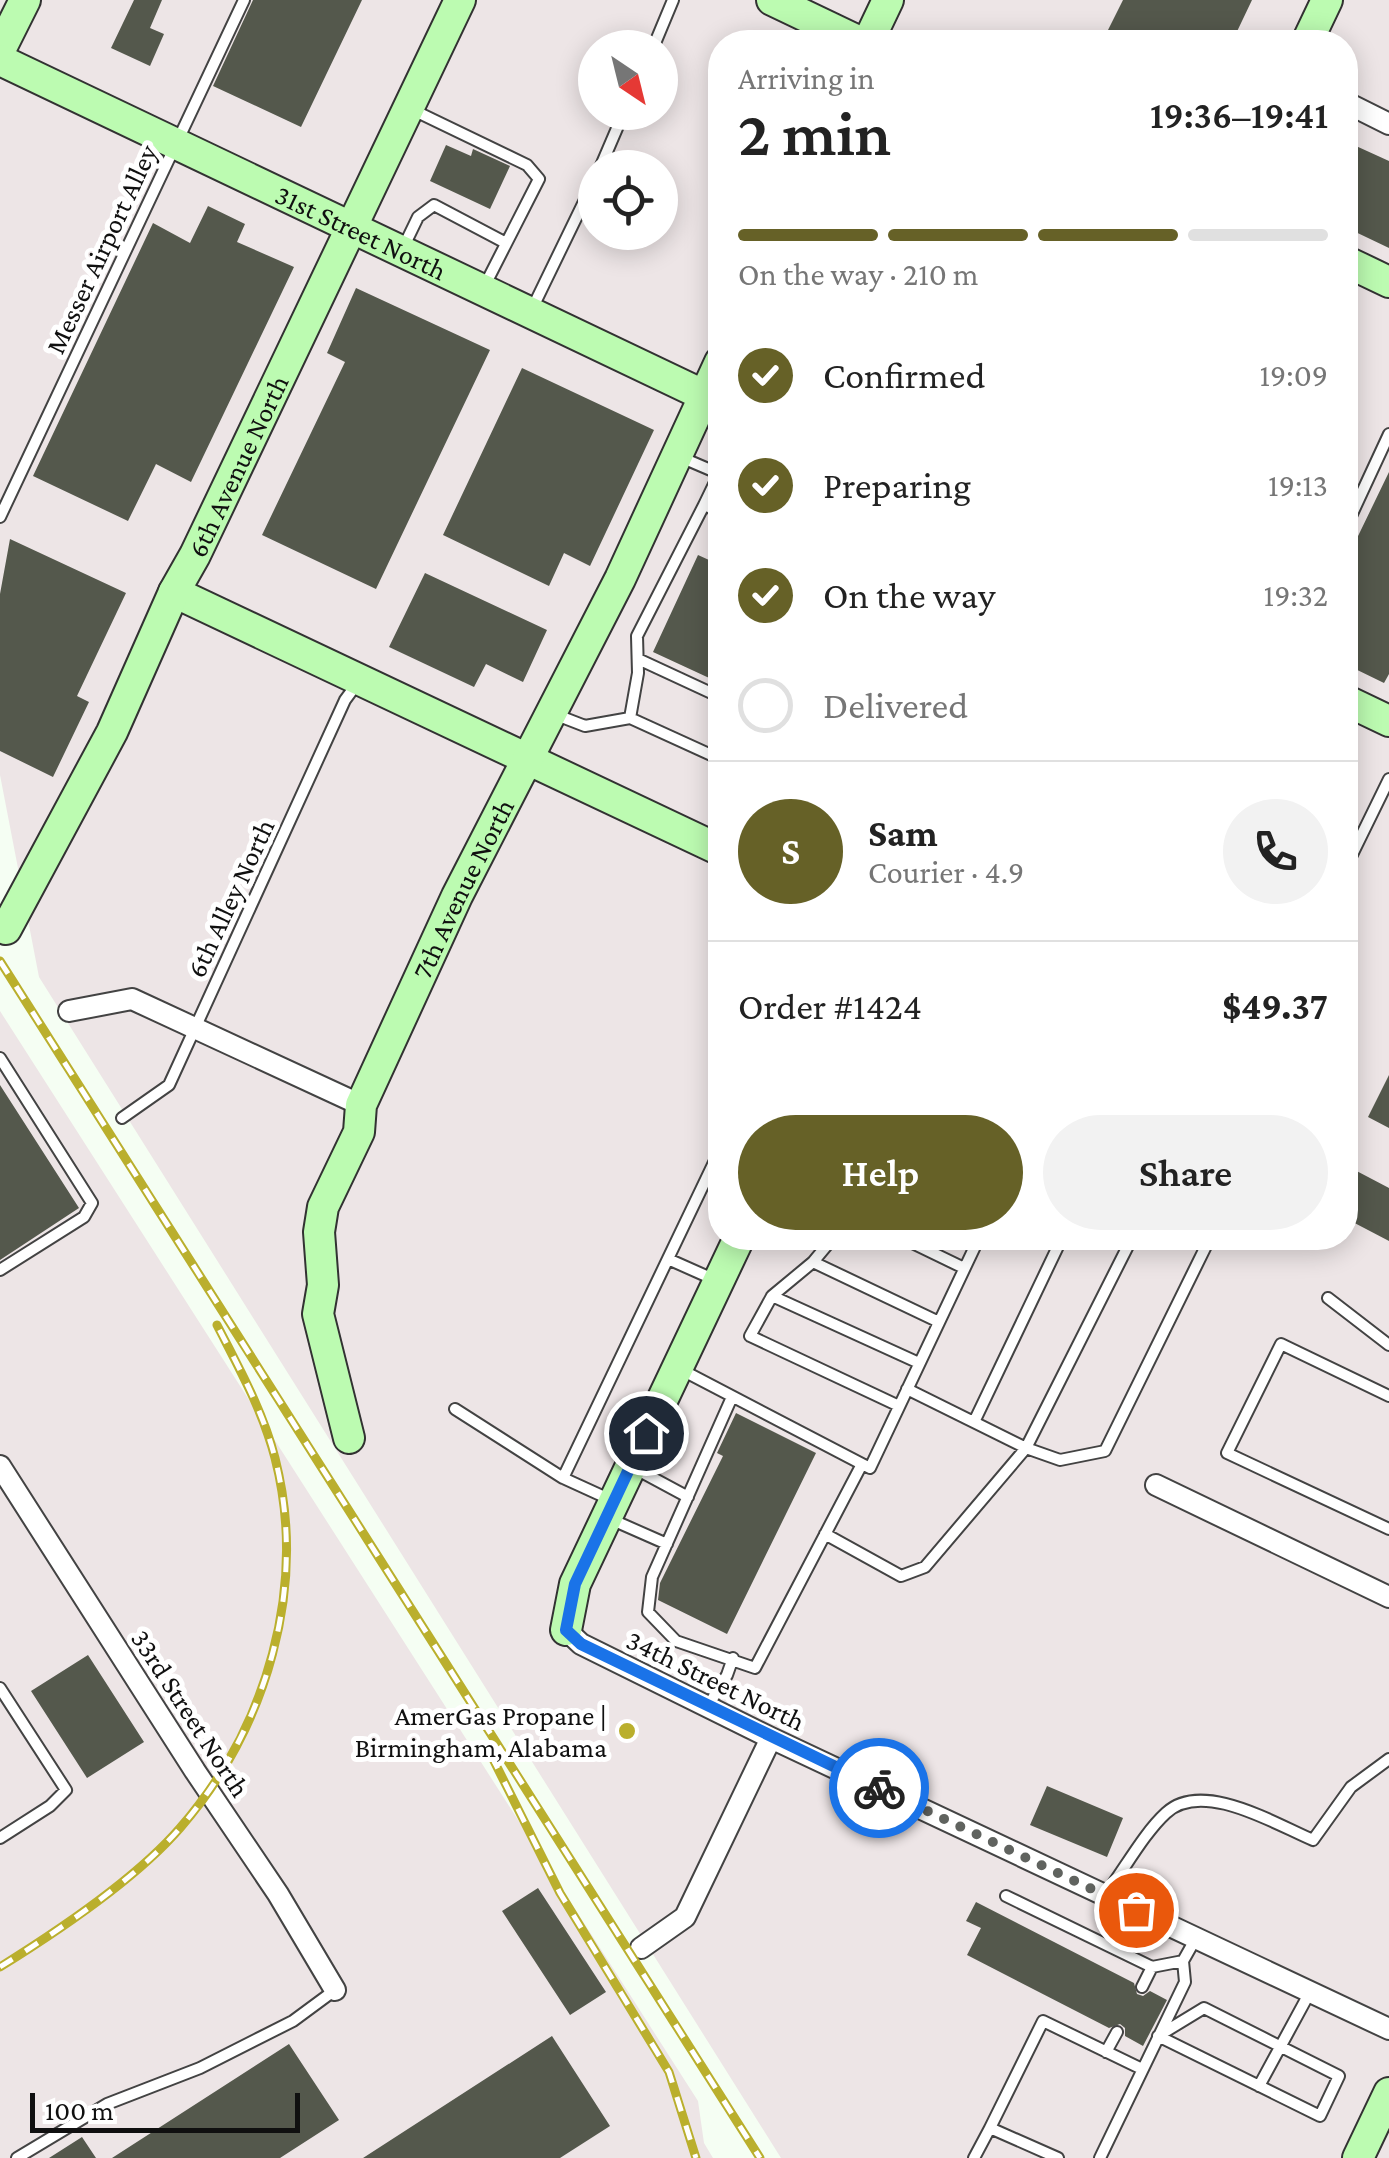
<!DOCTYPE html>
<html lang="en">
<head>
<meta charset="utf-8">
<style>
  :root { --surface:#fff; --page:#f2f2f2; --text:#222; --muted:#767676; --line:#e0e0e0; --accent:#666127 }
  body { margin:0; font-family:"Crimson Pro",serif; background:var(--page); color:var(--text); height:100vh; display:flex; flex-direction:column; font-size:38px; white-space:nowrap }
  * { box-sizing:border-box; margin:0 }
  p { font-size:32px; color:var(--muted) }
  .icon { flex:none; width:55px; height:55px; fill:none; stroke:currentColor; stroke-width:2; stroke-linecap:round; stroke-linejoin:round }
  .map { position:relative; flex:1; overflow:hidden }
  .sheet { position:absolute; left:708px; top:30px; width:650px; height:1220px; display:flex; flex-direction:column; background:var(--surface); border-radius:40px; box-shadow:0 5px 25px #0003 }
  .sheet>* { flex:none }
  .needle { width:65px; rotate:145deg }
  .controls { position:absolute; left:578px; top:30px; display:grid; gap:20px }
  .controls a { display:grid; place-items:center; width:100px; height:100px; border-radius:50%; background:var(--surface); box-shadow:0 5px 25px #0003; font-size:50px }
  .scale { position:absolute; left:30px; bottom:25px; width:270px; box-sizing:border-box; padding-left:10px; border:5px solid #101010; border-top:0; font-size:28px; line-height:35px; white-space:nowrap; color:#101010; -webkit-text-stroke:8px #fff; paint-order:stroke }
  .pin { position:absolute; display:grid; place-items:center; width:85px; height:85px; color:#fff; margin:-42px; border:5px solid #fff; border-radius:50%; box-shadow:0 2px 10px #0007 }
  .courier { position:absolute; display:grid; place-items:center; width:100px; height:100px; margin:-50px; border:8px solid #1a73e8; border-radius:50%; background:#fff; color:#222; box-shadow:0 2px 12px #0007 }
  .headline em { font-style:normal; font-weight:600 }
  .headline div { display:flex; flex-direction:column-reverse }
  .headline { display:flex; align-items:center; justify-content:space-between; height:170px; padding:0 30px }
  h1 { font-size:65px; font-weight:600; line-height:75px }
  .bar { display:grid; grid-template-columns:repeat(4,1fr); gap:15px 10px; align-content:center; height:120px; padding:0 30px }
  .bar i { height:12px; border-radius:8px; background:var(--line) }
  .bar .current { background:var(--accent) }
  .bar p { grid-column:span 4 }
  .line { display:flex; align-items:center; gap:25px; padding:0 30px; border-top:2px solid var(--line) }
  .line div { flex:1 }
  .round { display:grid; place-items:center; flex:none; width:105px; height:105px; border-radius:52px; background:var(--page) }
  ol { padding:0 30px; list-style:none }
  li { display:flex; align-items:center; gap:30px; height:110px }
  li p { margin-inline-start:auto }
  li .icon { padding:10px; border-radius:50%; background:var(--accent); color:#fff; stroke-width:4 }
  li:last-child { color:var(--muted) }
  li i { width:55px; height:55px; border:5px solid var(--line); border-radius:50% }
  .primary-button { display:flex; gap:20px; margin-top:auto; padding:20px 30px }
  .primary-button a { flex:1; height:115px; border-radius:60px; background:var(--accent); color:#fff; font-size:40px; font-weight:600; line-height:115px; text-align:center }
  .primary-button a+a { background:var(--page); color:var(--text) }
  .map>svg:first-child { display:block }
  .industrial { fill:#ede5e6; fill-rule:evenodd }
  .building { fill:#54584c }
  .lines { fill:none; stroke-linecap:round; stroke-linejoin:round }
  .lane-casing { stroke:#434343; stroke-width:14 }
  .street-casing { stroke:#434343; stroke-width:24 }
  .secondary-casing { stroke:#323232; stroke-width:34 }
  .lane { stroke:#fff; stroke-width:10 }
  .street { stroke:#fff; stroke-width:20 }
  .secondary { stroke:#bcfbb1; stroke-width:30 }
  .rail-casing { stroke:#baaf2d; stroke-width:9 }
  .rail { stroke:#fff; stroke-width:5; stroke-dasharray:15; stroke-linecap:butt }
  .done { stroke:#60635f; stroke-width:10; stroke-dasharray:0 18 }
  .route { stroke:#1a73e8; stroke-width:12 }
  .poi-dot { fill:#baaf2d; stroke:#fff; stroke-width:4 }
  .labels { text-anchor:middle; stroke-width:10; stroke-linejoin:round; paint-order:stroke }
  .street-label { font-size:28px; fill:#101010; stroke:#fff }
  .poi-label { font-size:28px; fill:#101010; stroke:#fff; text-anchor:end }
</style>
</head>
<body>
<div class="map">
<svg width="1389" height="2158" viewBox="0 0 1389 2158">
  <rect width="100%" height="100%" fill="#f5fef3"/>
  <!-- industrial -->
  <path class="industrial" d="M0,0H1389V2158H781L39,977L0,775ZM720,42H1345V1238H720ZM595,48H660V112H595ZM595,168H660V232H595Z
    M0,1011L698,2101L704,2143L713,2158H0Z"/>
  <!-- building -->
  <path class="building" d="M134,0H162L150,28L164,34L150,66L111,48Z
    M253,0H362L301,127L213,86Z
    M1123,0H1252L1232,42H1102Z
    M1345,141L1389,161V248L1345,227Z
    M446,145L471,156L473,149L510,166L490,209L430,181Z
    M208,206L245,224L237,242L294,267L191,482L156,464L128,521L33,476L153,223L190,243Z
    M356,288L490,350L376,589L262,535L345,362L327,353Z
    M522,368L654,430L590,566L564,553L549,586L443,535Z
    M1389,472V674L1384,683L1345,664V563Z
    M10,539L126,593L77,696L89,702L53,777L0,751V594Z
    M698,555L720,565V683L653,652Z
    M425,573L547,630L523,682L486,664L474,687L389,647Z
    M1389,1075V1128L1368,1117Z
    M0,1085L79,1208L0,1260Z
    M1349,1167L1389,1188V1241L1345,1218V1174Z
    M736,1413L816,1453L727,1634L658,1600L660,1583L723,1456L717,1453Z
    M88,1655L144,1742L87,1778L31,1691Z
    M1047,1786L1123,1818L1107,1857L1030,1825Z
    M538,1888L606,1992L570,2015L502,1911Z
    M976,1902L1134,1983L1137,1994L1143,1996L1150,1991L1167,2000L1143,2046L1125,2036V2028L1120,2024L1109,2028L967,1955L981,1928L966,1921Z
    M552,2036L610,2126L560,2158H363Z
    M289,2044L339,2120L280,2158H112Z
    M82,2137L96,2158H49Z"/>
  <g class="lines">
    <!-- lane casing -->
    <g class="lane-casing">
      <path id="lane" d="M653,48L673,0
        M413,110L527,165L539,179L483,289
        M600,168L624,112
        M404,246L418,217L434,205L506,243
        M532,309L595,179
        M678,456L720,474
        M719,474L704,505L720,512
        M704,505L637,636L638,673L630,718L720,759
        M0,517L244,0
        M1345,529L1389,434
        M638,659L720,697
        M554,714L585,726L630,718
        M1345,869L1389,779
        M0,1058L92,1203L84,1217L0,1270
        M122,1118L169,1085L345,700L359,681
        M833,1238L813,1262L939,1322
        M902,1238L964,1268
        M668,1259L713,1279
        M813,1262L772,1296L919,1363
        M772,1296L750,1336L899,1406
        M1328,1298L1389,1345
        M678,1368L862,1464L755,1668L676,1641L648,1612L652,1577L732,1397
        M907,1389L1026,1448L1132,1238
        M1389,1396L1281,1344L1227,1453L1389,1529
        M455,1409L563,1478
        M974,1422L1062,1238
        M862,1464L870,1468L979,1238
        M636,1469L688,1497
        M609,1499L563,1478L720,1150
        M608,1518L667,1544
        M825,1534L901,1576L925,1567L1026,1448L1060,1460L1105,1451L1210,1238
        M0,1688L66,1790L50,1806L0,1838
        M708,1706L727,1675L733,1658
        M1105,1895C1124,1870 1144,1833 1166,1813C1202,1779 1275,1824 1313,1840L1351,1787L1389,1759
        M1006,1896L1152,1967L1183,1961
        M1142,1987L1152,1967
        M1204,2008L1339,2076L1320,2116L1158,2036Z
        M1106,2052L1117,2032
        M1259,2086L1310,1992
        M17,2158L107,2104L200,2068L293,2021L335,1990
        M974,2158L990,2128
        M1058,2158L990,2128L1043,2021L1142,2069
        M1100,2158L1185,1982L1183,1961L1196,1938"/>
    </g>
    <!-- street casing -->
    <g class="street-casing">
      <path id="street" d="M1345,102L1389,124
        M69,1011L132,999L361,1105
        M0,1466L195,1771L278,1894L335,1990
        M1156,1485L1389,1597
        M566,1630L581,1644L771,1738L1389,2029
        M641,1948L685,1917L771,1738"/>
    </g>
    <!-- secondary casing -->
    <g class="secondary-casing">
      <g id="secondary">
        <path d="M772,0L860,42"/>
        <path d="M868,42L888,0"/>
        <path d="M1307,42L1327,0"/>
        <path d="M0,50L25,0"/>
        <path id="s1" d="M0,60L720,403"/>
        <path d="M1345,261L1389,282"/>
        <path d="M174,592L720,850"/>
        <path d="M1345,700L1389,721"/>
        <path id="s2" d="M6,929L112,732L174,592L195,555L460,0"/>
        <path id="s3" d="M349,1438L318,1314L323,1285L319,1232L323,1207L359,1132L361,1105L457,896L620,579L720,362"/>
        <path d="M566,1630L575,1584L739,1238"/>
        <path d="M1358,2158L1389,2093"/>
      </g>
    </g>
    <!-- lane -->
    <use href="#lane" class="lane"/>
    <!-- street -->
    <use href="#street" class="street"/>
    <!-- secondary -->
    <use href="#secondary" class="secondary"/>
    <!-- rail casing -->
    <g class="rail-casing">
      <path id="rail" d="M0,961L760,2158
        M491,1755L560,1893L669,2072L696,2158
        M0,1967C58,1931 136,1879 180,1828C267,1728 308,1587 275,1458C263,1411 239,1368 217,1325"/>
    </g>
    <!-- rail -->
    <use href="#rail" class="rail"/>
  </g>
  <g class="lines">
    <!-- done -->
    <path class="done" d="M879,1788L1136,1910"/>
    <!-- route -->
    <path class="route" d="M646,1433L575,1584L566,1630L581,1644L879,1788"/>
  </g>
  <!-- markers -->
  <circle class="poi-dot" cx="627" cy="1731" r="10"/>
  <g class="labels">
    <!-- street labels -->
    <g class="street-label">
      <text dy="10" stroke="none"><textPath href="#s1" startOffset="400">31st Street North</textPath></text>
      <text transform="translate(101 249) rotate(-65)" y="10">Messer Airport Alley</text>
      <text dy="10" stroke="none"><textPath href="#s2" startOffset="518">6th Avenue North</textPath></text>
      <text dy="10" stroke="none"><textPath href="#s3" startOffset="585">7th Avenue North</textPath></text>
      <text transform="translate(230 898) rotate(-65)" y="10">6th Alley North</text>
      <text transform="translate(716 1680) rotate(26)" y="10">34th Street North</text>
      <text transform="translate(191 1713) rotate(57)" y="10">33rd Street North</text>
    </g>
    <!-- poi labels -->
    <g class="poi-label">
      <text x="607" y="1725">AmerGas Propane |<tspan x="607" dy="32">Birmingham, Alabama</tspan></text>
    </g>
  </g>
</svg>
<div class="controls">
<a><svg class="needle" viewBox="-14 -14 28 28"><path d="M0-13l5 13h-10z" fill="#e53935"/><path d="M0 13l5-13h-10z" fill="#767676"/></svg></a>
<a><svg class="icon" aria-label="locate" viewBox="0 0 24 24"><circle cx="12" cy="12" r="6"/><path d="M12 2v4M12 18v4M2 12h4M18 12h4"/></svg></a>
</div>
<div class="scale">100 m</div>
<div class="pin" style="left:1136px;top:1910px;background:#ea580c"><svg class="icon" aria-label="bag" viewBox="0 0 24 24"><path d="M5 8h14l-1 12H6zM9 8a3 3 0 0 1 6 0"/></svg></div>
<div class="pin" style="left:646px;top:1433px;background:#1f2937"><svg class="icon" aria-label="home" viewBox="0 0 24 24"><path d="M3 11l9-7 9 7M6 9v11h12V9"/></svg></div>
<div class="courier" style="left:879px;top:1788px"><svg class="icon" aria-label="bike" viewBox="0 0 24 24"><circle cx="6" cy="16" r="4"/><circle cx="18" cy="16" r="4"/><path d="M6 16l4-8h5l3 8M10 8l3 8H6M13 5h3"/></svg></div>
<section class="sheet">
<div class="headline"><div><h1>2 min</h1><p>Arriving in</p></div><em>19:36–19:41</em></div>
<div class="bar"><i class="current"></i><i class="current"></i><i class="current"></i><i></i><p>On the way · 210 m</p></div>
<ol>
<li><svg class="icon" aria-label="check" viewBox="0 0 24 24"><path d="M5 12l5 5 9-10"/></svg>Confirmed<p>19:09</p></li>
<li><svg class="icon" aria-label="check" viewBox="0 0 24 24"><path d="M5 12l5 5 9-10"/></svg>Preparing<p>19:13</p></li>
<li><svg class="icon" aria-label="check" viewBox="0 0 24 24"><path d="M5 12l5 5 9-10"/></svg>On the way<p>19:32</p></li>
<li><i></i>Delivered</li>
</ol>
<div class="line" style="height:180px"><b class="round" style="background:var(--accent);color:#fff">S</b><div><b>Sam</b><p>Courier · 4.9</p></div><a class="round"><svg class="icon" aria-label="phone" viewBox="0 0 24 24"><path d="M5 4h4l2 5-3 2q2 4 5 5l2-3 5 2v4C11 20 4 13 5 4z"/></svg></a></div>
<div class="line" style="height:130px"><div>Order #1424</div><b>$49.37</b></div>
<div class="primary-button"><a>Help</a><a>Share</a></div>
</section>
</div>
</body>
</html>
